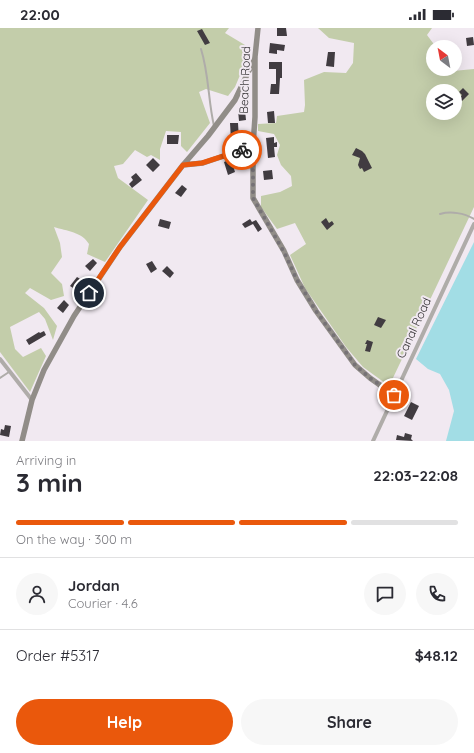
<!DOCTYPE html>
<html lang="en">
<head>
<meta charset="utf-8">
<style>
  :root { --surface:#fff; --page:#f7f7f7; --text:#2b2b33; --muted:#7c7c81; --line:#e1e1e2; --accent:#ea580c }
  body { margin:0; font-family:Quicksand,sans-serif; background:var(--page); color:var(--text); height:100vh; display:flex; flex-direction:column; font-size:15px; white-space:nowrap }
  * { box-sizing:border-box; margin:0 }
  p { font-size:13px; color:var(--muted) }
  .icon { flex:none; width:22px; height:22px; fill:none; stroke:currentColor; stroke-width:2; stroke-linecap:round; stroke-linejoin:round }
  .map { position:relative; height:413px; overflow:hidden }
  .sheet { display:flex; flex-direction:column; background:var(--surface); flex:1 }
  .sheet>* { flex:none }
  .needle { width:26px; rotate:328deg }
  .buttons { position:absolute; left:426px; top:12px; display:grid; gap:8px }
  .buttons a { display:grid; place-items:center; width:36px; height:36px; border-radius:50%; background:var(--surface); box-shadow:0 4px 16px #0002; font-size:20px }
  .pin { position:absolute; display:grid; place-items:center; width:34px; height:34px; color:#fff; margin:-17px; border:2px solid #fff; border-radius:50%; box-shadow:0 1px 4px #0007 }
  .courier { position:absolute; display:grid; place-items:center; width:40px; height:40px; margin:-20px; border:3px solid #ea580c; border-radius:50%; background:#fff; color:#222; box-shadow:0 1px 5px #0007 }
  .headline em { font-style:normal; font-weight:700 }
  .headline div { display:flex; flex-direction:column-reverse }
  .headline { display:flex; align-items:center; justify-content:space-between; height:68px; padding:0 16px }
  h1 { font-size:26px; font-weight:700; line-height:30px }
  .bar { display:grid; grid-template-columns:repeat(4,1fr); gap:6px 4px; align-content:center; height:48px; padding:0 16px }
  .bar i { height:5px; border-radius:3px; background:var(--line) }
  .bar .current { background:var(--accent) }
  .bar p { grid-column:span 4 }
  .line { display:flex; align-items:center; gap:10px; padding:0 16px; border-top:1px solid var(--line) }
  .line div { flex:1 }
  .round { display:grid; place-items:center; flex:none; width:42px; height:42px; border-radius:21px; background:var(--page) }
  .button { display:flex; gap:8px; margin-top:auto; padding:8px 16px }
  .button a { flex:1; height:46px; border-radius:24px; background:var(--accent); color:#fff; font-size:16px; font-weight:700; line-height:46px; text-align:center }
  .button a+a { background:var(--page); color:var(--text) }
  .status { display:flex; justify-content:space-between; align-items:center; height:28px; padding:0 20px; background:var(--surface); direction:ltr }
  .status svg { height:11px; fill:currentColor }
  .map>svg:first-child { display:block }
  .green { fill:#c3cdaa; fill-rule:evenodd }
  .water { fill:#a2dde5 }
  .building { fill:#413c41 }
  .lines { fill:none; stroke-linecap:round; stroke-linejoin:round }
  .lane { stroke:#afaca9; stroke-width:2 }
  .street { stroke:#afaca9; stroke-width:4 }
  .secondary { stroke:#918d88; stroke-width:5.5 }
  .done { stroke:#767276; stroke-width:4; stroke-dasharray:0 7.2 }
  .route { stroke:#ea580c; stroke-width:5 }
  .labels { text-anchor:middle; stroke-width:4; stroke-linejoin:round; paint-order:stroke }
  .street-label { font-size:12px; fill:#343234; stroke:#f1e9f1 }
</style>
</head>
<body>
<div class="status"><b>22:00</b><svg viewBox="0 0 49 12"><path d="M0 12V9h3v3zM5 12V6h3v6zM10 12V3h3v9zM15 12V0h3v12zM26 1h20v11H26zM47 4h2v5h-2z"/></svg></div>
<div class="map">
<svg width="474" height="413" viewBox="0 0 474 413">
  <rect width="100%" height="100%" fill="#f1e9f1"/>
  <!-- green -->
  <path class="green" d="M0,0H229L225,5L245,17L248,28L235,59L228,68L206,61L199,64L210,95L187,124L181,118V104L166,103L160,121V132L151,127L147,129L135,122L123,136L114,138L118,150L148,172L105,234L87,226L89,216C82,204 67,203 54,199L60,215L62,229L51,245L62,256L64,268L51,272L30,260L25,265L44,280L57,298L53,312L45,291L39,284L10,299L15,321L23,329L41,320L46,328L30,364L0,324Z
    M318,0H432L427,7L436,19H433V41H453V43L474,41V179L392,352L385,355L363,339L346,319L305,260L290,227L306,216L295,195L277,201L261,179V168L280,164L292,158L291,148L281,137L277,127L280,117L274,106L258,103V96L276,95L277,88L304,84L305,77L304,52L324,44L346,45L353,35L354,15L329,10ZM433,63H455V85H433Z"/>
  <!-- water -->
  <path class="water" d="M474,214V413H446L454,383L449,362L440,346L428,341L416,331Z"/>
  <!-- building -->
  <path class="building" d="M277,0H286L287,8H277Z
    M202,1L210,15L205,17L197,3Z
    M473,9L474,17L467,18L466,10Z
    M270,15L285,17L284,23L277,22V26L269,25Z
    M328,24H335L334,39L326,38Z
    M269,34H282V50H280L279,66H270L271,56H276V41H269Z
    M463,60L469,66L462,73L459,70L462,67L459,64Z
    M238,82H245L246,92L239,93Z
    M274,83L275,95H268L267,84Z
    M230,95H238L239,112H231Z
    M167,107H179L178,116H167Z
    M274,109V115L277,114V119H274L275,129L268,130L266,110Z
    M356,120L362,123L365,126L372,140L364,144L362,140L360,141L358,137L360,130L352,127Z
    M153,130L160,137L153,144L146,137Z
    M231,131L235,144L228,147L224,134Z
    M272,142L273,151L264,152L263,143Z
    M136,145L142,152L132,160L129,156L133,152L131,149Z
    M182,157L187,161L181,169L175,165Z
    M326,190L329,195L332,193L334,196L327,202L321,194Z
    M160,191L171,194L169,201L158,198Z
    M250,191L252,194L256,192L262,201L258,204L253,196L245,200L242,196Z
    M93,231L97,235L90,243L85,238Z
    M152,233L157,241L151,245L146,236Z
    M167,238L174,245L170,250L162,243Z
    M77,249L85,254L78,263L70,258Z
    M64,272L69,277L63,285L57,280Z
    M378,289L386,292L381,300L374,297Z
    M44,303L46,307L29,317L26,312L39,304L40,305Z
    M367,312L373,314L370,324L365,323L367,316H365Z
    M411,374L419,378L412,392L404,388Z
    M5,397L11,398L9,409L0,407L1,401L4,402Z
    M405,405L412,407L411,411L413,413L396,412L397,407L404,409Z"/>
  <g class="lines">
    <!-- lane -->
    <path class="lane" d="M201,21C209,46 208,72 214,98
      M440,186C451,183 464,185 474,191
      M0,350L9,344"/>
    <!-- street -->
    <path class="street" d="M0,331L32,372
      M373,413L474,196"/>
    <!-- secondary -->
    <path class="secondary" d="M258,0L255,29V89L253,118V170L284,223L297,252L316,283L355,337L370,350L394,367
      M183,137L208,108L235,72L255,30
      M22,413L32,372L44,342L74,288L120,219L183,137L203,135L253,118"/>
  </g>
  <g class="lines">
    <!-- done -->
    <path class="done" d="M242,122L253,118V170L284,224L297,252L316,283L355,337L370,350L394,367"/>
    <!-- route -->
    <path class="route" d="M89,265L120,219L183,137L202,135L242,122"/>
  </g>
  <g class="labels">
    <!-- street labels -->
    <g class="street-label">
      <text transform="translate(245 52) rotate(-88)" y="4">Beach Road</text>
      <text transform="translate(414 300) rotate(-65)" y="4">Canal Road</text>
    </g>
  </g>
</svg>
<div class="buttons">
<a><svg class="needle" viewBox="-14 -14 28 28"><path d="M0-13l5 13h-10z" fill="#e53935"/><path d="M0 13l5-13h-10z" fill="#7c7c81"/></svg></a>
<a><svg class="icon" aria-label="layers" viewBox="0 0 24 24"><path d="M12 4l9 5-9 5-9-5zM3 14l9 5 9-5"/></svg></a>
</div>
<div class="pin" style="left:394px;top:367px;background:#ea580c"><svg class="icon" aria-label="bag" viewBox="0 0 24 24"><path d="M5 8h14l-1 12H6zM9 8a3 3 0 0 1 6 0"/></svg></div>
<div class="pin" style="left:89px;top:265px;background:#1f2937"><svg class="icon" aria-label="home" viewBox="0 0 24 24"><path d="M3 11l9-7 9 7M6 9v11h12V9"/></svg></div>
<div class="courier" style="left:242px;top:122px"><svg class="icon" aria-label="bike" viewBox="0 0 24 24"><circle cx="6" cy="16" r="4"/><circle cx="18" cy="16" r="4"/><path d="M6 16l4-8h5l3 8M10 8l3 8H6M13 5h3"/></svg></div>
</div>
<section class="sheet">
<div class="headline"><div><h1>3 min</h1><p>Arriving in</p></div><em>22:03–22:08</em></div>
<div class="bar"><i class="current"></i><i class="current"></i><i class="current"></i><i></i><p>On the way · 300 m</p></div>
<div class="line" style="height:72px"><a class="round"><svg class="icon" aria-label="person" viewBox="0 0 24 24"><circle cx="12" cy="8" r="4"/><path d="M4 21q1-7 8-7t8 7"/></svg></a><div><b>Jordan</b><p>Courier · 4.6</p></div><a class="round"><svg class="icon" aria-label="chat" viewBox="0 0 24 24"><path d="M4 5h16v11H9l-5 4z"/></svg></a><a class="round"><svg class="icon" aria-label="phone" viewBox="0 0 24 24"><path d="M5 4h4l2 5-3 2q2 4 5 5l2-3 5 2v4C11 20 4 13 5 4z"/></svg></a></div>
<div class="line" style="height:52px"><div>Order #5317</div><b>$48.12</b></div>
<div class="button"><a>Help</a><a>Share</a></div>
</section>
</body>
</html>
